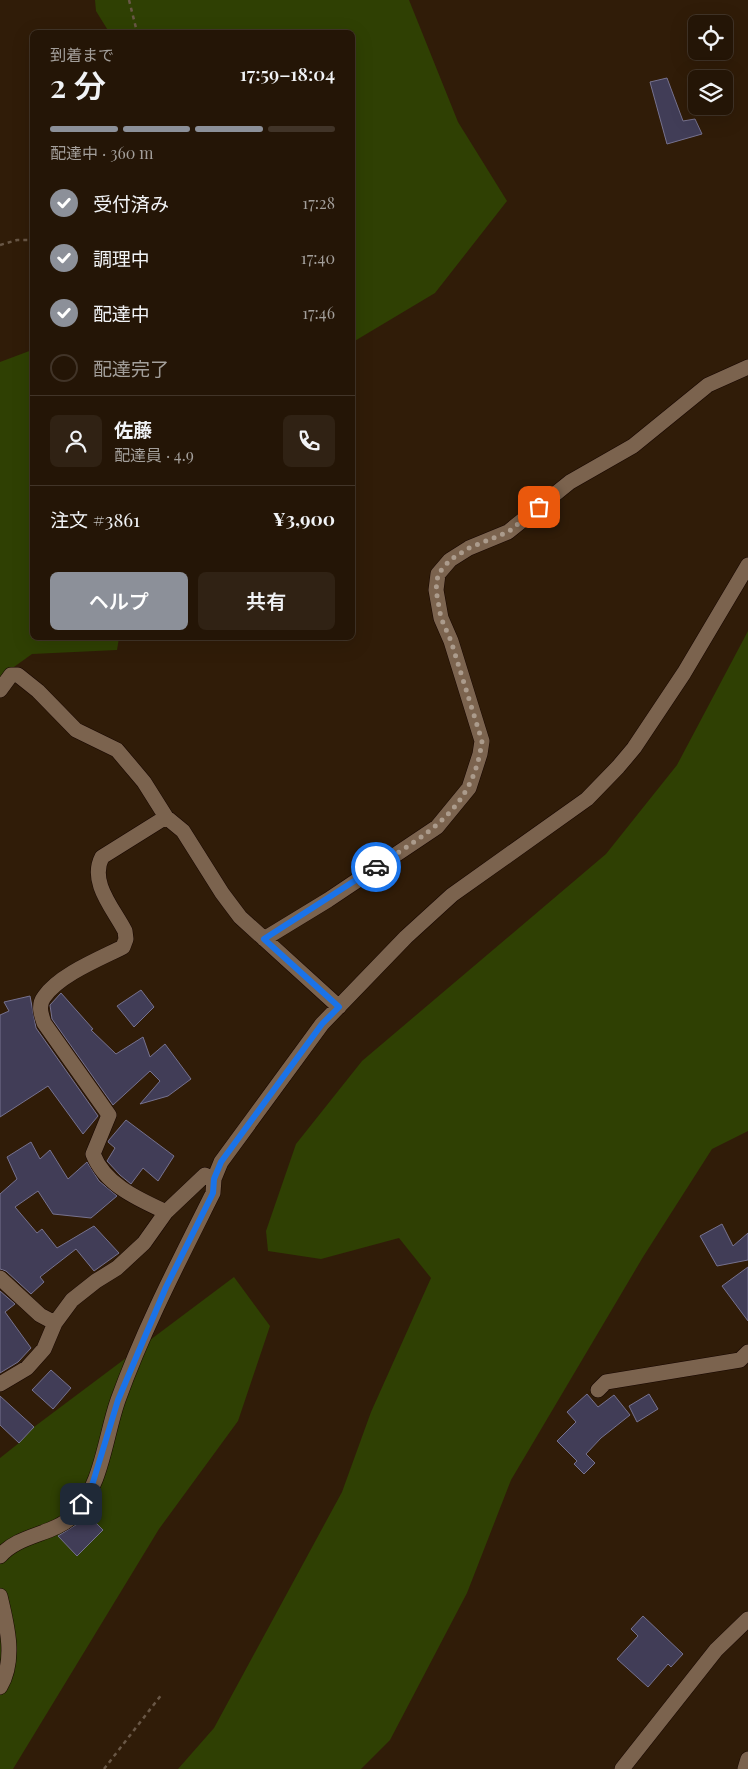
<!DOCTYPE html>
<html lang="ja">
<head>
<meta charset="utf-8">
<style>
  :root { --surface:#241506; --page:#302214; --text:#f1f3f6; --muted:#a39f9b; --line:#413428; --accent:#8c9099 }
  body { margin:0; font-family:"Playfair Display","Noto Sans JP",serif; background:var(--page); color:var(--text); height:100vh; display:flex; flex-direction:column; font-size:19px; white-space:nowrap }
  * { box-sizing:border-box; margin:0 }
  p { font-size:16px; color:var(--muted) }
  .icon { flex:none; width:28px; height:28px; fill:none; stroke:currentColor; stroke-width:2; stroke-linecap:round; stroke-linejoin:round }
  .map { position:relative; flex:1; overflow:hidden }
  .drawer { position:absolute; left:30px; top:30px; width:325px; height:610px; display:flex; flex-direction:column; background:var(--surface); border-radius:8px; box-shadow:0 5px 20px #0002,0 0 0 1px var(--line) }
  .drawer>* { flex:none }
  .controls { position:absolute; left:688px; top:15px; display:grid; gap:10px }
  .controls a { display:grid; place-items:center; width:45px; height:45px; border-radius:8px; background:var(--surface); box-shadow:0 5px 20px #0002,0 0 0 1px var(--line); font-size:25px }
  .pin { position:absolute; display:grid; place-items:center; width:42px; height:42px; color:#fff; margin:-21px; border-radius:10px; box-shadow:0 2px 8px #0006 }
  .courier { position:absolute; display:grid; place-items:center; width:50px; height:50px; margin:-25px; border:4px solid #1a73e8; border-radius:50%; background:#fff; color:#222; box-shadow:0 1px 6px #0007 }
  .summary em { font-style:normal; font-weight:600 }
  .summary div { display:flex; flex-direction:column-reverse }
  .summary { display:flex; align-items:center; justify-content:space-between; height:85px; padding:0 20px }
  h1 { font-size:32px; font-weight:600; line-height:38px }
  .bar { display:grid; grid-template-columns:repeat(4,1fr); gap:8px 5px; align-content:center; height:60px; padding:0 20px }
  .bar i { height:6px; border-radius:4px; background:var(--line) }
  .bar .current { background:var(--accent) }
  .bar p { grid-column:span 4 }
  .line { display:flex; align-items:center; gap:12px; padding:0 20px; border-top:1px solid var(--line) }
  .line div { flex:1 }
  .round { display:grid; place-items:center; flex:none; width:52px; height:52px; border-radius:8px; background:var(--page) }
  ol { padding:0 20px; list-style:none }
  li { display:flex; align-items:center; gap:15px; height:55px }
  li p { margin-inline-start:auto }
  li .icon { padding:5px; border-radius:50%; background:var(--accent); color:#fff; stroke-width:4 }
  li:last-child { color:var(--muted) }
  li i { width:28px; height:28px; border:2px solid var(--line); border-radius:50% }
  .cta { display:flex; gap:10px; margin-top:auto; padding:10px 20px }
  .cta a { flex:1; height:58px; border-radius:8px; background:var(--accent); color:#fff; font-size:20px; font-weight:600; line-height:58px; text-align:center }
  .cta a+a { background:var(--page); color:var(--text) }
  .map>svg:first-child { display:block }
  .green { fill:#2f4003 }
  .building { fill:#413d57; stroke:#76728f }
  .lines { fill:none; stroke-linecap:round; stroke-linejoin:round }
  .street-casing { stroke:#170600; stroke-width:16 }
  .path { stroke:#695746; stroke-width:2.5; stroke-dasharray:4 4; stroke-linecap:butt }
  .street { stroke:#7b634e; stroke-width:15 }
  .done { stroke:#ab9b8c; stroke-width:5; stroke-dasharray:0 9 }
  .route { stroke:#1a73e8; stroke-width:6 }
</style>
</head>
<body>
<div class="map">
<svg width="748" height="1769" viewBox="0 0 748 1769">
  <rect width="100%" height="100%" fill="#301c08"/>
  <!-- green -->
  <path class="green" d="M95,0H409L458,122L507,201L435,293L353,342L352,32H109L96,11Z
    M32,350V638H119L117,650L32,654L0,677V362Z
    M748,631V1131L712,1149L643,1257L511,1480L467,1593L390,1740L361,1769H178L214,1728L342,1492L371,1412L431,1278L399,1238L321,1259L268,1251L266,1231L296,1144L362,1061L606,854L677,765Z
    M234,1277L270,1326L238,1421L159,1529L13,1769H0V1458L19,1443L34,1427Z"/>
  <!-- building -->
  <path class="building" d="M667,78L683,121L695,119L702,134L667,144L650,82Z
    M141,990L154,1007L134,1027L117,1006Z
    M61,993L93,1029L91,1030L116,1054L143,1037L150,1057L165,1044L191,1079L168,1096L140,1104L160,1081L150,1071L113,1105L52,1019L50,1005Z
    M30,996L36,1028L98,1116L83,1134L48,1086L0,1117V1015L9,1011L4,1002Z
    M126,1120L174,1156L158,1181L143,1168L131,1184L120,1175L107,1161L115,1148L108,1142L109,1140Z
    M31,1142L40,1159L50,1150L68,1179L87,1162L99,1181L117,1196L91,1218L53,1214L38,1191L15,1207L37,1233L42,1229L57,1248L94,1226L119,1253L94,1271L76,1249L40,1277L44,1282L31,1294L6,1271L0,1269V1194L17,1179L7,1157Z
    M722,1224L733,1246L748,1233V1260L717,1266L700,1236Z
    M748,1267V1321L722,1286Z
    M0,1291L15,1304L5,1312L31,1348L18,1362L0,1373Z
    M51,1370L71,1388L53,1409L32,1390Z
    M587,1394L598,1407L614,1395L630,1415L601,1438L586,1454L595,1463L584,1474L574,1464L577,1461L557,1441L576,1422L567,1412Z
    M649,1394L658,1409L637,1422L629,1406Z
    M0,1396L34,1427L19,1443L0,1425Z
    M87,1514L103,1530L77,1556L58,1536L79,1523Z
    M643,1616L683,1654L671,1667L668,1664L648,1687L617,1659L638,1636L631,1629Z"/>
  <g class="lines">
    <!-- street casing -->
    <g class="street-casing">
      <path id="street" d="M0,690L11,675H18L38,691L76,730L117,750L144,782L166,817L183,831L222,893L240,917L339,1007
        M166,817L102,857C89,882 113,908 125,931L126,939L123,947C99,959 59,975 44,997C38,1005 41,1014 44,1023L109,1115L93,1154C105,1185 138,1199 166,1212
        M264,939L328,900L437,827L469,788L480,754L482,741L451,641L441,618L436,590L438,574L450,560L469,548L508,532L570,482L633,446L708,385L748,367
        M0,1278L40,1315L55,1323
        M0,1384L27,1368L44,1349L55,1323L72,1300L96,1281L117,1268L144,1243L166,1212L205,1175L214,1179
        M598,1390L606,1382L740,1360L748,1352
        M0,1556C19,1534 53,1535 73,1516C102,1487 105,1437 118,1400C144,1328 179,1261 213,1193L214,1179L221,1162L322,1024L406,937L452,895L587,799L618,767L634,748L684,673L748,565
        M0,1596C7,1625 16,1660 0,1687
        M622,1769L716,1650L748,1619
        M745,1769L748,1759"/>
    </g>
    <!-- path -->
    <path class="path" d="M129,0L137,32
      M0,245L17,240H32
      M104,1769L162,1694"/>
    <!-- street -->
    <use href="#street" class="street"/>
  </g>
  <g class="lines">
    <!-- done -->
    <path class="done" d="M376,867C429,832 473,810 482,741L451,641L441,618L436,590L438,574L450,560L469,548L508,532L539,507"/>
    <!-- route -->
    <path class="route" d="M81,1504L90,1492L118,1400L166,1287L213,1193L214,1179L221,1162L322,1024L339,1007L264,939L376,867"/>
  </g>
</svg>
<div class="controls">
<a><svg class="icon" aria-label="locate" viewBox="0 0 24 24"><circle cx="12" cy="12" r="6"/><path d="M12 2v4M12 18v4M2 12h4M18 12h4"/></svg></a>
<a><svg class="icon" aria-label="layers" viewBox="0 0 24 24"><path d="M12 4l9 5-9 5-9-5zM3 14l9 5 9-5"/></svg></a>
</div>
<div class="pin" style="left:539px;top:507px;background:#ea580c"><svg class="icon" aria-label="bag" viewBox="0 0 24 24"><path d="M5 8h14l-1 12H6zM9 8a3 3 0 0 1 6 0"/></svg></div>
<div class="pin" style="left:81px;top:1504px;background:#1f2937"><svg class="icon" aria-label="home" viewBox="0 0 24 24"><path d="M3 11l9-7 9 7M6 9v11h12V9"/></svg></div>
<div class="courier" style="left:376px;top:867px"><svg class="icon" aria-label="car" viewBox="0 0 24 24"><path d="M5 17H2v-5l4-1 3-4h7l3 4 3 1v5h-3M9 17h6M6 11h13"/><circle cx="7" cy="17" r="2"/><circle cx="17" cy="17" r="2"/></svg></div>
<section class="drawer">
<div class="summary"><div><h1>2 分</h1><p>到着まで</p></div><em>17:59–18:04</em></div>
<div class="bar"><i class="current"></i><i class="current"></i><i class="current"></i><i></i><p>配達中 · 360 m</p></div>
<ol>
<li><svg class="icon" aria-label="check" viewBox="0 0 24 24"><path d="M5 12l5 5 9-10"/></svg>受付済み<p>17:28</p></li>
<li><svg class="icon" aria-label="check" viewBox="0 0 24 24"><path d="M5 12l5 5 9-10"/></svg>調理中<p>17:40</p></li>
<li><svg class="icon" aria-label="check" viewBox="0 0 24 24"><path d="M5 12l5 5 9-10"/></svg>配達中<p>17:46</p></li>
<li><i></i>配達完了</li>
</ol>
<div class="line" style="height:90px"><a class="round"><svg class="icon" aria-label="person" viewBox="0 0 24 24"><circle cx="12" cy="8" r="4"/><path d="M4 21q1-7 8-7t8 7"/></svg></a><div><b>佐藤</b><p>配達員 · 4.9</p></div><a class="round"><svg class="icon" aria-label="phone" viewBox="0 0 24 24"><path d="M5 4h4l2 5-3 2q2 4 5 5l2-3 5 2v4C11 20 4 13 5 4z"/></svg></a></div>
<div class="line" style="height:65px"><div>注文 #3861</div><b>¥3,900</b></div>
<div class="cta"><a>ヘルプ</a><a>共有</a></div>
</section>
</div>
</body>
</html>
